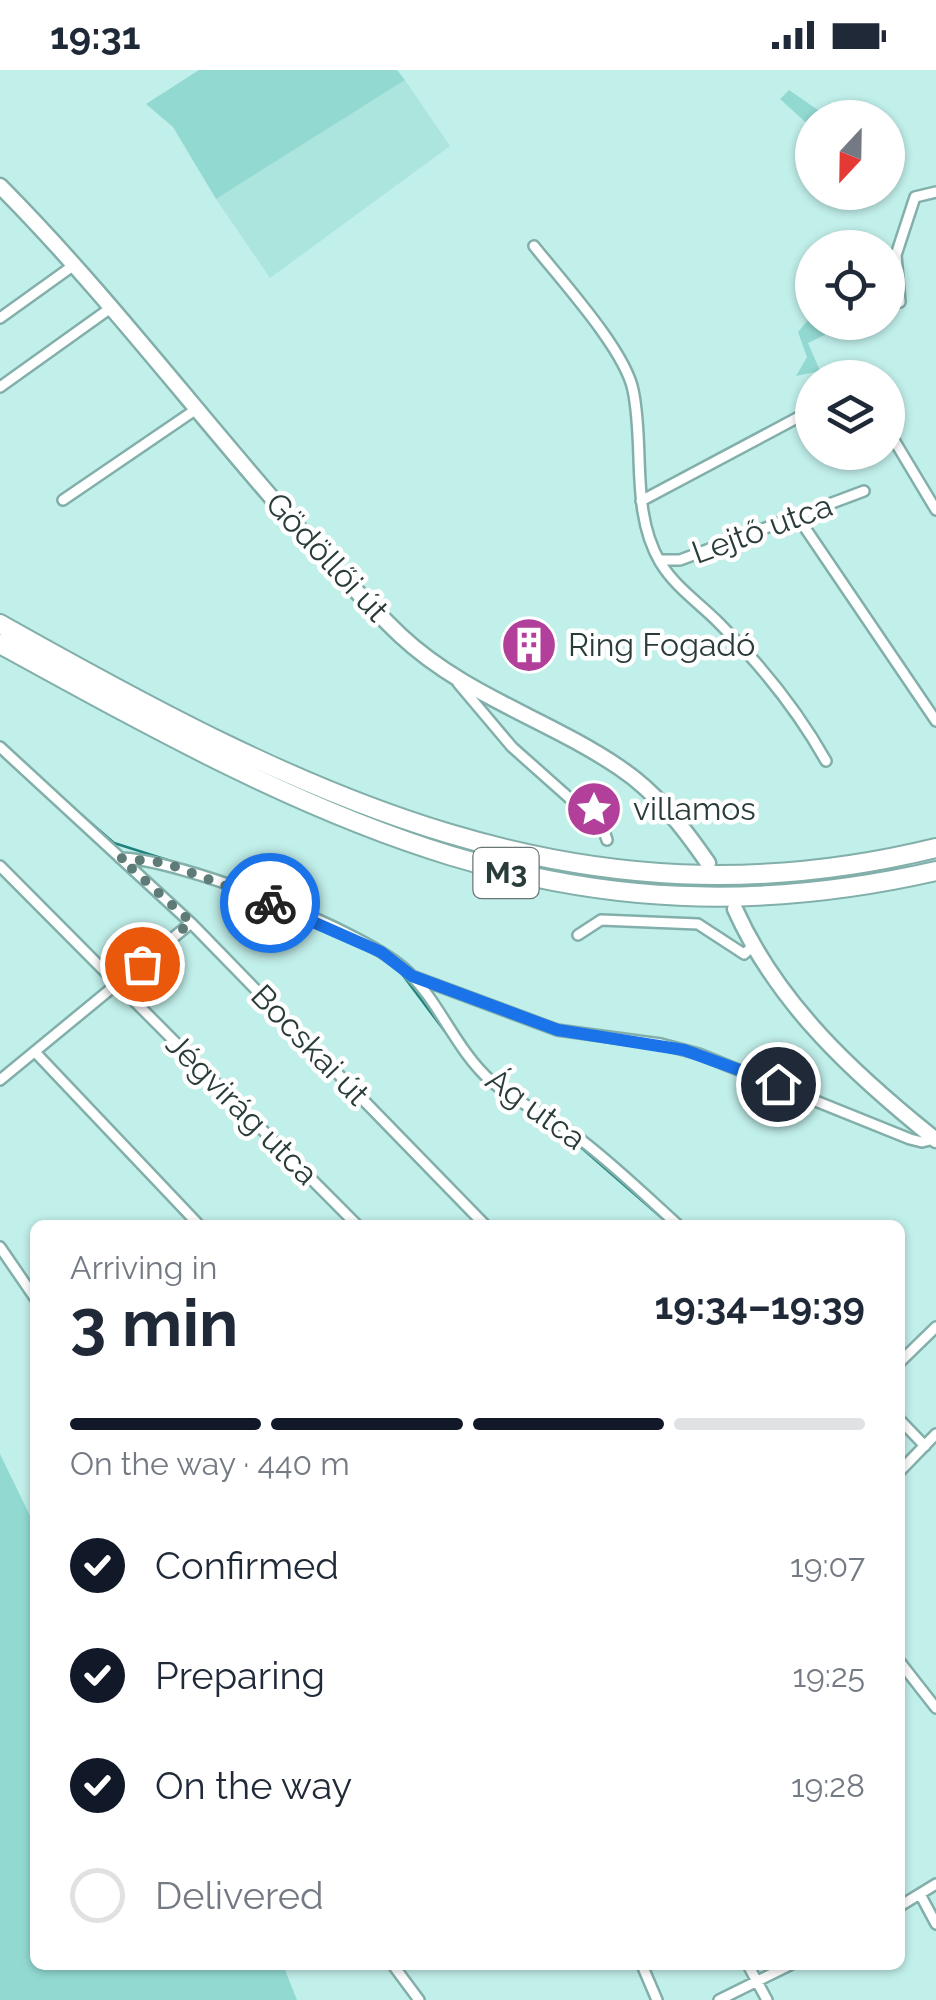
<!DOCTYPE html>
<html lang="en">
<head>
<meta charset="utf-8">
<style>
  :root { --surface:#fff; --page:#f6f6f7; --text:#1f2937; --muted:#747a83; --line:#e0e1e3; --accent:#111827 }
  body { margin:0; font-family:Raleway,sans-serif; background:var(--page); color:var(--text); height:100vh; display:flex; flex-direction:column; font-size:38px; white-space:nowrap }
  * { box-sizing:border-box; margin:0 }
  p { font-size:32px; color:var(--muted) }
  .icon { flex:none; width:55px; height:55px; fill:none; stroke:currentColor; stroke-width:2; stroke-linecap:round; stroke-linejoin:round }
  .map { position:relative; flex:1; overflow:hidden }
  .drawer { position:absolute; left:30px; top:1150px; width:875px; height:750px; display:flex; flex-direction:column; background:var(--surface); border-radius:15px; box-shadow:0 2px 8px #0004 }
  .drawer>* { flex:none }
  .needle { width:65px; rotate:202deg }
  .buttons { position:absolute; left:795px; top:30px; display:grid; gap:20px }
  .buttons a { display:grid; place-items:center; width:110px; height:110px; border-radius:50%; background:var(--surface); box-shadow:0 2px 8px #0004; font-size:50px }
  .pin { position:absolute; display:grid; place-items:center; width:85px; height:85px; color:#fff; margin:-42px; border:5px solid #fff; border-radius:50%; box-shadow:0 2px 10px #0007 }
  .courier { position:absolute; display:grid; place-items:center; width:100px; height:100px; margin:-50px; border:8px solid #1a73e8; border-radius:50%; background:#fff; color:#222; box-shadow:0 2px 12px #0007 }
  .headline em { font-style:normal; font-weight:700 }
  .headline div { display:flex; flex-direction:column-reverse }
  .headline { display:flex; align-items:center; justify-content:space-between; height:170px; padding:0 40px }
  h1 { font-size:65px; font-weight:700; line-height:75px }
  .bar { display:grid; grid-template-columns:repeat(4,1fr); gap:15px 10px; align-content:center; height:120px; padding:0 40px }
  .bar i { height:12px; border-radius:8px; background:var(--line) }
  .bar .active { background:var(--accent) }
  .bar p { grid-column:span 4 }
  ol { padding:0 40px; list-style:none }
  li { display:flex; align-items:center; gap:30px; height:110px }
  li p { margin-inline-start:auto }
  li .icon { padding:10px; border-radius:50%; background:var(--accent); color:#fff; stroke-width:4 }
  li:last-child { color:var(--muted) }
  li i { width:55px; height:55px; border:5px solid var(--line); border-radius:50% }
  .status { display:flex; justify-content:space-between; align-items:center; height:70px; padding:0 50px; background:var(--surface); direction:ltr }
  .status svg { height:28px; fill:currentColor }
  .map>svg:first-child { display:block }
  .built { fill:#ace4de }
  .green { fill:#92d9d2 }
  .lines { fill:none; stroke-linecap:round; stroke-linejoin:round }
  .stream { stroke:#1d837c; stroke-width:2.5 }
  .minor-casing { stroke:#82afaa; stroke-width:14 }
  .secondary-casing { stroke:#82afaa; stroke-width:19 }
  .motorway-casing { stroke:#82afaa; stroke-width:22 }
  .minor { stroke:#fff; stroke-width:9 }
  .secondary { stroke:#fff; stroke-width:14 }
  .motorway { stroke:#fff; stroke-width:18 }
  .done { stroke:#5e7b78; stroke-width:10; stroke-dasharray:0 18 }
  .route { stroke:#1a73e8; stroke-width:12 }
  .labels { text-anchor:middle; stroke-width:9; stroke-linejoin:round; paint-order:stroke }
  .shield { fill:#fff; stroke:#697675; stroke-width:2.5 }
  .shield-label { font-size:30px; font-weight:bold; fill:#293c3a }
  .street-label { font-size:32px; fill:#293c3a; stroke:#fff }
  .poi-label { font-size:32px; fill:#293c3a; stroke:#fff; text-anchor:start }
</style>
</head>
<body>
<div class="status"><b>19:31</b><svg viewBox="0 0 49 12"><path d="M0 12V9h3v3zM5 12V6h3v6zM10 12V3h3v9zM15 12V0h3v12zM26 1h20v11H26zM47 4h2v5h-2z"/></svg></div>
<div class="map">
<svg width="936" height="1930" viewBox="0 0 936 1930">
  <rect width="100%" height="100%" fill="#c1efea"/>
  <!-- built -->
  <path class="built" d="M405,10L450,76L270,208L216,129Z"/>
  <!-- green -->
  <path class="green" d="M199,0H397L405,10L216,129L173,57L146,34Z
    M789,20L828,47L812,48V58L780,29Z
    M812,245V252L850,253L808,273L820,301L796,306L807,287L798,262Z
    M0,1384L35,1456V1895H283L297,1930H0Z"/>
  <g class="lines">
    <!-- stream -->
    <path class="stream" d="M45,713L114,773L224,808
      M391,883L404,892
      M402,904L470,995
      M501,1024L576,1073L670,1155"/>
    <!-- minor casing -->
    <g class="minor-casing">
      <path id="minor" d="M534,176C561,210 625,280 633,320C645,376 630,441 660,492C675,517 698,532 718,552C758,592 798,641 826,691
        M900,232L896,185L915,127L936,122
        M0,248L74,195
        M840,306L841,308
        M0,317L112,237
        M888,360L936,440
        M63,430L195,340
        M641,431L812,340
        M797,446L936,651
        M659,490H680L864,421
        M458,613L512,677L603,758L607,770
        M0,677L191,853L485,1155
        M120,788C177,788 367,861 408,902C440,933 456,980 491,1011C518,1034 552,1047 580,1069C614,1095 646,1126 678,1155
        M0,796L357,1155
        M578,865L601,850L698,854L744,884L752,877
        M412,906L557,960L661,974L699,984L910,1069L922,1072L934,1069
        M35,982L199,1155
        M0,1010L191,853
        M0,1177L35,1228
        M900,1292L936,1257
        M900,1350L925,1376
        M900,1401L936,1364
        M900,1592L936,1638
        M920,1824L936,1854
        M900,1836L936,1814
        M393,1895L419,1930
        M642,1895L657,1930
        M748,1895L767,1930
        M719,1930L790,1895"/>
    </g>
    <!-- secondary casing -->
    <g class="secondary-casing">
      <path id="secondary" d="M0,116C141,258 255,425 400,565C465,626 548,649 620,698C657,723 683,757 708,793
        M735,839C778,935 855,1005 936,1070"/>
    </g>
    <!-- motorway casing -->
    <g class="motorway-casing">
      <path id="motorway" d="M0,554C304,725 577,866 936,778
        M0,574C315,747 563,886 936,801"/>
    </g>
    <!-- minor -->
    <use href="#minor" class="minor"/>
    <!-- secondary -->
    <use href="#secondary" class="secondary"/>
    <!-- motorway -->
    <use href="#motorway" class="motorway"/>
  </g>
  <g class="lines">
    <!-- done -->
    <path class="done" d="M142,894L191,852L120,788L166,793L270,833"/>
    <!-- route -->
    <path class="route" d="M270,833L381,882L412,906L558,960L684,980L778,1014"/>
  </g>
  <!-- icons -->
  <defs>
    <g id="building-disc" transform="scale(2.875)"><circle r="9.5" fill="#b23f99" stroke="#fff"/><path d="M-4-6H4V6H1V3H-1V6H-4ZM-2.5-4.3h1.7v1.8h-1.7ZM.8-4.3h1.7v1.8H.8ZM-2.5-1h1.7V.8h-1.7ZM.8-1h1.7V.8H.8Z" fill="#fff"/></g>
    <g id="sight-disc" transform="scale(2.875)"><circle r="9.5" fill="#b23f99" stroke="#fff"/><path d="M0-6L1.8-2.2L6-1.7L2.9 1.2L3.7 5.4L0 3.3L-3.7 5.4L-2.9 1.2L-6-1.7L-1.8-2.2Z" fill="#fff"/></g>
  </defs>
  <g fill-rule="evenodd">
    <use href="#building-disc" x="529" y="575"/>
    <use href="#sight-disc" x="594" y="739"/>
  </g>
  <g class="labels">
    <!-- shield labels -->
    <rect class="shield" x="473.5" y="778" width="65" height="50" rx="8"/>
    <g class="shield-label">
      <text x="506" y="813">M3</text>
    </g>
    <!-- street labels -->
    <g class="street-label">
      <text transform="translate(762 459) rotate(-20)" y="11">Lejtő utca</text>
      <text transform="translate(327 487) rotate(47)" y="11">Gödöllői út</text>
      <text transform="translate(310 975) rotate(46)" y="11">Bocskai út</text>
      <text transform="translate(242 1039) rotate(45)" y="11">Jégvirág utca</text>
      <text transform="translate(536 1039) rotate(36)" y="11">Ág utca</text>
    </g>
    <!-- poi labels -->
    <g class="poi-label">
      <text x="568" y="586">Ring Fogadó</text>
      <text x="633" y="750">villamos</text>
    </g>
  </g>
</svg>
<div class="buttons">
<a><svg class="needle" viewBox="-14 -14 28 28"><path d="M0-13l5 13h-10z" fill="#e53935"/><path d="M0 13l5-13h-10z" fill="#747a83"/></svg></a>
<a><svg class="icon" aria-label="locate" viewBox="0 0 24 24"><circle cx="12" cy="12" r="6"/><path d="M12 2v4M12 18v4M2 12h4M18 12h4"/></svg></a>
<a><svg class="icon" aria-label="layers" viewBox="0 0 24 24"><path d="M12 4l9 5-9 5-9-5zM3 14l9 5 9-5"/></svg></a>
</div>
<div class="pin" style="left:142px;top:894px;background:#ea580c"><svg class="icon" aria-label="bag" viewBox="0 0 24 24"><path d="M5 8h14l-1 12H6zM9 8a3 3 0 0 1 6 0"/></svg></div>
<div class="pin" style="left:778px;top:1014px;background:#1f2937"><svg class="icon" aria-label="home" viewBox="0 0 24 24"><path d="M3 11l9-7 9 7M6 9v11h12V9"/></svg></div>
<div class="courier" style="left:270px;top:833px"><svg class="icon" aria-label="bike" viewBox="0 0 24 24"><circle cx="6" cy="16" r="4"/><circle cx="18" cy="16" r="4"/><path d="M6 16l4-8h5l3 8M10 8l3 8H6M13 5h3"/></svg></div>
<section class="drawer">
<div class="headline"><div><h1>3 min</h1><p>Arriving in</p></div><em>19:34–19:39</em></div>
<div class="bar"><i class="active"></i><i class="active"></i><i class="active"></i><i></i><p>On the way · 440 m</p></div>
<ol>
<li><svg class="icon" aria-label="check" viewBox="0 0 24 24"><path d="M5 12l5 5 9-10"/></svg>Confirmed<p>19:07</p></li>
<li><svg class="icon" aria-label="check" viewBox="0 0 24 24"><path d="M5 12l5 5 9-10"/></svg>Preparing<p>19:25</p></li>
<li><svg class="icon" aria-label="check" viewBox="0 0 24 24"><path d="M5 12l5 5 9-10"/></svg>On the way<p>19:28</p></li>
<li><i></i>Delivered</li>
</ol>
</section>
</div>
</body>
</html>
